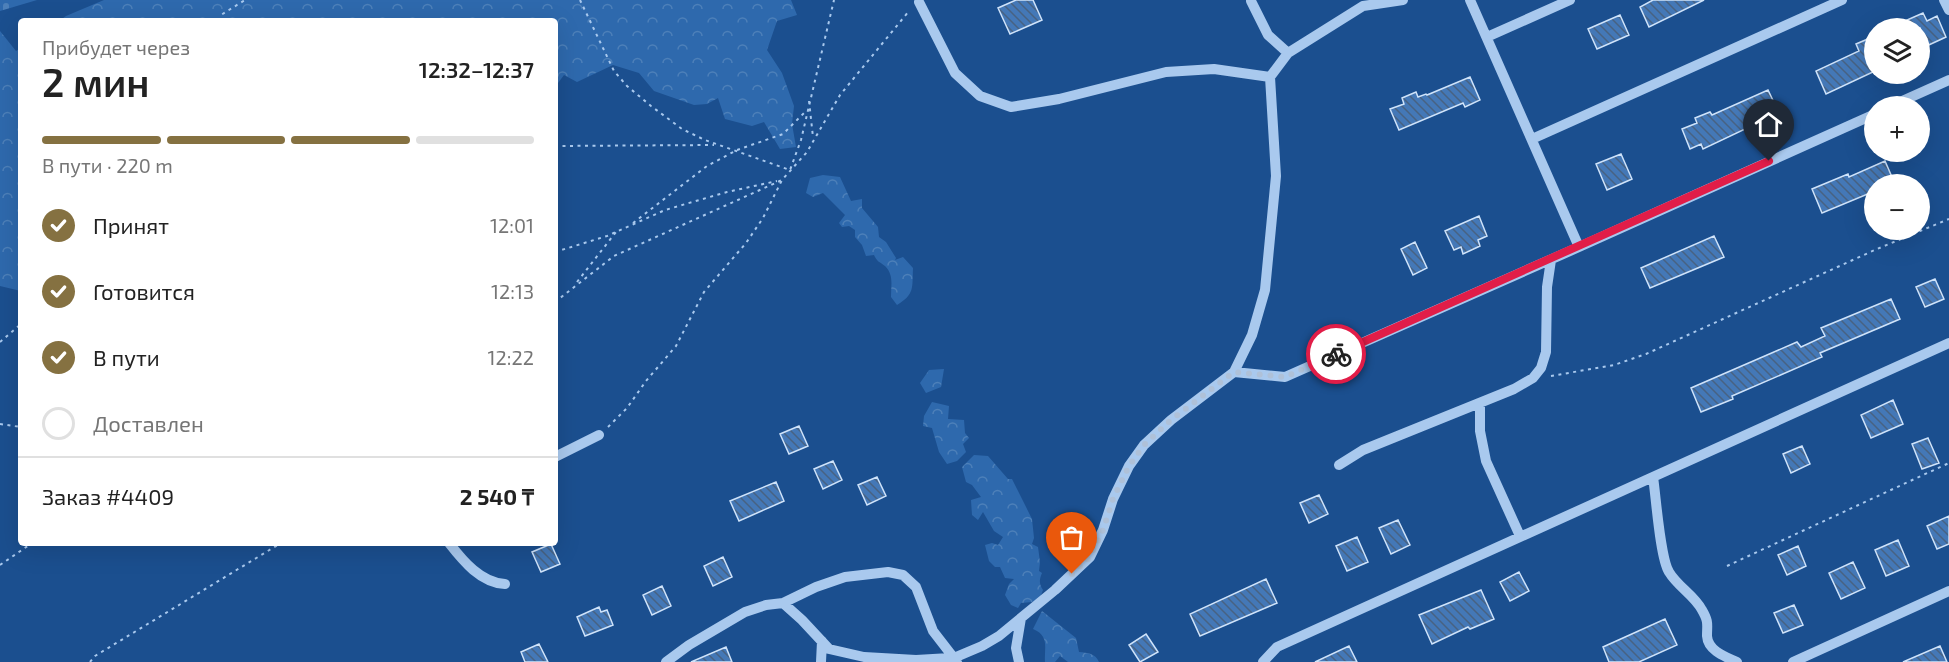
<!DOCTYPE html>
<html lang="ru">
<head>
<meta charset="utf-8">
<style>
  :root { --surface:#fff; --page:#f6f6f6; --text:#222; --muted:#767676; --line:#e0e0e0; --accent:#857141 }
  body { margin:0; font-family:"Exo 2",sans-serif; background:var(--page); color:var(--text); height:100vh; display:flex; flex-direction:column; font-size:22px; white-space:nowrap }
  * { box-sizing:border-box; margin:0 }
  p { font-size:20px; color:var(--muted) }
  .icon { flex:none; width:33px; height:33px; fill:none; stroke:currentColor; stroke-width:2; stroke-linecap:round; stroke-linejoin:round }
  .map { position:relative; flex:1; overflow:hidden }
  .side { position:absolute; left:18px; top:18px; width:540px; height:528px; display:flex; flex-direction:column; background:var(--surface); border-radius:6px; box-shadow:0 6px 24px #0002 }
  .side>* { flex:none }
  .buttons { position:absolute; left:1864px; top:18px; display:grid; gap:12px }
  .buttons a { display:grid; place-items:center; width:66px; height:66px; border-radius:50%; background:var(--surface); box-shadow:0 6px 24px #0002; font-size:30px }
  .pin { position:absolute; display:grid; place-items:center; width:51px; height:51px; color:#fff; margin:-62px -26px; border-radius:50% 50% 50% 0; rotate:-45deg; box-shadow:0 0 6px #0007 }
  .pin .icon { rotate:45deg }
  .courier { position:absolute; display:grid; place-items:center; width:60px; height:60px; margin:-30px; border:4px solid #e11d48; border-radius:50%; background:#fff; color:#222; box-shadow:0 2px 8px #0007 }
  .head em { font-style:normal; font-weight:600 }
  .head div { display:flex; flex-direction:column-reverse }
  .head { display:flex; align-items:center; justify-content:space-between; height:102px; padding:0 24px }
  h1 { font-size:39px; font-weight:600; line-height:45px }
  .bar { display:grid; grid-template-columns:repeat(4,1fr); gap:9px 6px; align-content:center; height:72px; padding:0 24px }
  .bar i { height:8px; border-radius:4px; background:var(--line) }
  .bar .active { background:var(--accent) }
  .bar p { grid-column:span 4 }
  .line { display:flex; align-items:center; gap:15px; padding:0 24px; border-top:2px solid var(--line) }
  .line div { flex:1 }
  ol { padding:0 24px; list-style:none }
  li { display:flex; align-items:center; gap:18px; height:66px }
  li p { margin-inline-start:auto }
  li .icon { padding:6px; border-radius:50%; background:var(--accent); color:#fff; stroke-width:4 }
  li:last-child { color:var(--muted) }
  li i { width:33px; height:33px; border:3px solid var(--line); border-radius:50% }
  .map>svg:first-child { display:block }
  .forest { fill:url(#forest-crowns) }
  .cemetery { fill:url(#cemetery-stones) }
  .building { fill:url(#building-back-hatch); stroke:#cfe3fa; stroke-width:1.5 }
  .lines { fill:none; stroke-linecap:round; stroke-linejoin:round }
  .path { stroke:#a9c9ee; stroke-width:2; stroke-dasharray:3 4.5; stroke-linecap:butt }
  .minor { stroke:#a9c9ee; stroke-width:10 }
  .done { stroke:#afc1d8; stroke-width:6; stroke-dasharray:0 10.8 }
  .route { stroke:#e11d48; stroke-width:8 }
</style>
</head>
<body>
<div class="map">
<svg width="1949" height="662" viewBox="0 0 1949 662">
  <defs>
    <pattern id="forest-crowns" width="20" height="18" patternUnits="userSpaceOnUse" patternTransform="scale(1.5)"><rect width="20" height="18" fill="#2e69ad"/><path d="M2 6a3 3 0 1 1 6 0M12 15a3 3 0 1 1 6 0" fill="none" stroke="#4d80b9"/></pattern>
    <pattern id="cemetery-stones" width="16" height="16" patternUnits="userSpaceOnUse" patternTransform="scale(1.5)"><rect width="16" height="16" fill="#2e69ad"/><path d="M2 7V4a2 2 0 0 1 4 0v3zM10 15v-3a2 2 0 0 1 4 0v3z" fill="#4d80b9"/></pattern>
    <pattern id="building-back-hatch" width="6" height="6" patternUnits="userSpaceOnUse" patternTransform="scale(1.5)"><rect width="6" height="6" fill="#4478b7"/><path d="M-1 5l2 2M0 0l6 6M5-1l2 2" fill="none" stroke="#486282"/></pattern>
  </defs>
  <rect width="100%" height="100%" fill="#1b4f8f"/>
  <!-- forest -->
  <path class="forest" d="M104,0H791L797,15L777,21L767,50L782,73L794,106L792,124L796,147L780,149L764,122L752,126L725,119L718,98L707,104L694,105L654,91L639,73L613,65L577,82L564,75L555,87V21H59L66,16Z
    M0,31L16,51L21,48V291L0,286Z
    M823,175L840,177L851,201L862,199V208L878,227L879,237L886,242L896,258L895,260L903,257L913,268C912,288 915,294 897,305L891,297C891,285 894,275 885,266C880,262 877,262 874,255L866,256L862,245L855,237V230L849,226L842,227L839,223L845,215L823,193L813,197L806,193L810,178Z
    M944,369L941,387L926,393L920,383L929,370Z
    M932,402L949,406L948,419L964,420L965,433L969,438L963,444L966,452L957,461L947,464L939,452L932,428L923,426L924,416Z
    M974,455L988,456L1008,479H1012L1032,519L1034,538L1032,544L1038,547L1040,562L1039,571L1042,573C1039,580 1039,584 1043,590L1040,598L1032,602L1021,603L1018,608L1011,605L1005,595L1009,584L1014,579L1005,578L1000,567H995L989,561L985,545L992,543L998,545L1003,537L994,531L983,512L978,520L972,515L971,500L981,497L972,485L966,482L962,467Z
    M1042,611L1076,638L1079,652C1088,653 1095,653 1099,662H1068L1060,656L1055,662H1045C1044,648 1050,636 1033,629Z"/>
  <!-- cemetery -->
  <path class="cemetery" d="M0,0H37L0,11Z"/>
  <!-- building -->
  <path class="building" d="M1016,0H1033L1042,20L1010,34L998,8Z
    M1653,0H1704L1649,27L1640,7Z
    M1923,13L1927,21L1937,16L1946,37L1920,49V28H1889Z
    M1620,15L1629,35L1597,49L1588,29Z
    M1875,36V71L1826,94L1816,71L1859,51L1856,44Z
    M1470,77L1480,100L1465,107L1463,103L1399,130L1390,109L1404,104L1402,98L1416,92L1418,97L1426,94L1427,95Z
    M1768,90L1779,113L1703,149L1701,144L1690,149L1682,129L1697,123L1695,118L1710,112L1712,115Z
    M1621,154L1632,179L1607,190L1596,164Z
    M1885,161L1895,184H1875V191L1822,213L1812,189L1848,174L1849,177Z
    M1479,216L1487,236L1478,240L1480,246L1463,254L1461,247L1454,250L1445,231Z
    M1714,236L1724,257L1650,288L1641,268Z
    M1415,242L1427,268L1413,275L1401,249Z
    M1935,279L1944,299L1925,307L1916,287Z
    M1891,299L1900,319L1820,353L1822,357L1732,396L1733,399L1701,412L1691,388L1797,342L1801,347L1825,336L1821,328Z
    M1893,400L1903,424L1871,438L1861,415Z
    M799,426L808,446L789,454L780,434Z
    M1928,438L1939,463L1922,469L1912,444Z
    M1802,446L1810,464L1791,473L1783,454Z
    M833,461L842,480L823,489L814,469Z
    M877,477L886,496L867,505L858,485Z
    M776,482L784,501L739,521L730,501Z
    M1319,495L1328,514L1309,523L1300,503Z
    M1949,516V544L1937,549L1927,526Z
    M1398,520L1410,545L1391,554L1379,528Z
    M1357,537L1368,562L1347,571L1336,546Z
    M1898,540L1909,566L1886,576L1875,550Z
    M551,544L560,564L541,572L532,552Z
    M1798,546L1806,566L1787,575L1778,555Z
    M723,557L732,577L713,586L704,566Z
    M1853,562L1865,588L1841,599L1829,573Z
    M1519,572L1529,591L1510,601L1500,582Z
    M1266,579L1277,603L1200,636L1190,614Z
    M662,586L671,606L652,615L643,595Z
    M1481,590L1494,619L1470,629L1468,627L1432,644L1419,615Z
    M1794,605L1803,625L1783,633L1774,613Z
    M599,607L601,612L607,610L613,625L585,636L577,617Z
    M1665,619L1677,645L1639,662H1609L1603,647Z
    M1146,634L1158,652L1140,662L1129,645Z
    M539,644L548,662H525L521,652Z
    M1349,646L1357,662H1315Z
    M1940,646L1947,662H1903Z
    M726,647L732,662H691Z"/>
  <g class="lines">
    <!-- path -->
    <path class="path" d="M580,0L614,71L627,86L651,106L682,129L705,140L790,170L801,140L834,0
      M220,21L221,15L245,0
      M809,101L813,137
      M555,146L714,145
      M633,223L707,166L737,150L783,134L805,112
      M555,252L607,236L665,210L727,192L777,181
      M577,282L616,232
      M555,302L614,256L782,180
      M0,342L21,324
      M1551,376L1614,365L1646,354L1877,249L1949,219
      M0,424L21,427
      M608,427L627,408L646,381L676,346L704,292L746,243L763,218L782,180L807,152L840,95L909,11
      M0,565L32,543
      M1727,566L1949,463
      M90,662L95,656L281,543"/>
    <!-- minor -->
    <path class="minor" d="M1470,0L1579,247
      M1944,0L1949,10
      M1251,1L1268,35L1288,53
      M919,2L955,73L980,96L1011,107L1059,99L1166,72L1214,69L1270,77
      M1487,37L1570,0
      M1891,106L1949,80
      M1532,139L1842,0
      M1234,372L1285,377L1579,247L1875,114
      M1480,403V431L1486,461L1520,536
      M555,457L599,435
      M1339,465L1363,450L1514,389L1533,378L1541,368L1546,352L1547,287L1551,260
      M1653,477C1656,496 1660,558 1669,572C1678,587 1694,595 1702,610C1709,622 1707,624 1707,636C1708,651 1726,657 1737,662
      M449,543C463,561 481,583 505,584
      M783,603L802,620L829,649L864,657L916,660L950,658
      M666,662L689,645L745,612L766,605L783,603L816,587L845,577L888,572L903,575L916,587L933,631L957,662
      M821,662L822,641
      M944,662L982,646L999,636L1055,590L1090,557L1103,530L1113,499L1129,466L1144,445L1171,420L1234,372L1252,335L1265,290L1276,176L1270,77L1288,53L1363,6L1403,0
      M1019,662L1016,648L1021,618
      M1263,662L1277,647L1949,343
      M1793,662L1949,591"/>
  </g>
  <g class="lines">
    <!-- done -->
    <path class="done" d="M1072,574L1090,557L1103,530L1113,499L1129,466L1144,445L1171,420L1234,372L1285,377L1336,354"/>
    <!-- route -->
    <path class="route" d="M1336,354L1769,161"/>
  </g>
</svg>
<div class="buttons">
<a><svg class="icon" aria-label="layers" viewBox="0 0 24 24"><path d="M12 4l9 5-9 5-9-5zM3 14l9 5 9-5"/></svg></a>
<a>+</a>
<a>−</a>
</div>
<div class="pin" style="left:1072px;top:574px;background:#ea580c"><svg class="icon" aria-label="bag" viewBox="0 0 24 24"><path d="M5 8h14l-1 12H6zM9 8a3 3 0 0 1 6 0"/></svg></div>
<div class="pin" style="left:1769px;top:161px;background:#1f2937"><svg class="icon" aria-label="home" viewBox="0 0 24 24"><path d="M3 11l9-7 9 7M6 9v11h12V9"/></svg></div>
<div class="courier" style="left:1336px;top:354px"><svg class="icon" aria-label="bike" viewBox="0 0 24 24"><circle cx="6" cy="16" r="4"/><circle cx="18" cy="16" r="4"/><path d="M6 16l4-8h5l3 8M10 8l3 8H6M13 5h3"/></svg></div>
<section class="side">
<div class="head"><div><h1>2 мин</h1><p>Прибудет через</p></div><em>12:32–12:37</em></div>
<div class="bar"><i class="active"></i><i class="active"></i><i class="active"></i><i></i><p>В пути · 220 m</p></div>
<ol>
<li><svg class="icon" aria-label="check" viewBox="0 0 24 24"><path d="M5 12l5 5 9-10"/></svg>Принят<p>12:01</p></li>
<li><svg class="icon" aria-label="check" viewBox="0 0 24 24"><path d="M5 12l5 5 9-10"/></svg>Готовится<p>12:13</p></li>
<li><svg class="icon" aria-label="check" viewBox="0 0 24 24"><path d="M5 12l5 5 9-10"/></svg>В пути<p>12:22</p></li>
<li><i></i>Доставлен</li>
</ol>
<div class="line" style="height:78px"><div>Заказ #4409</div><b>2 540 ₸</b></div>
</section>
</div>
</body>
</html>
